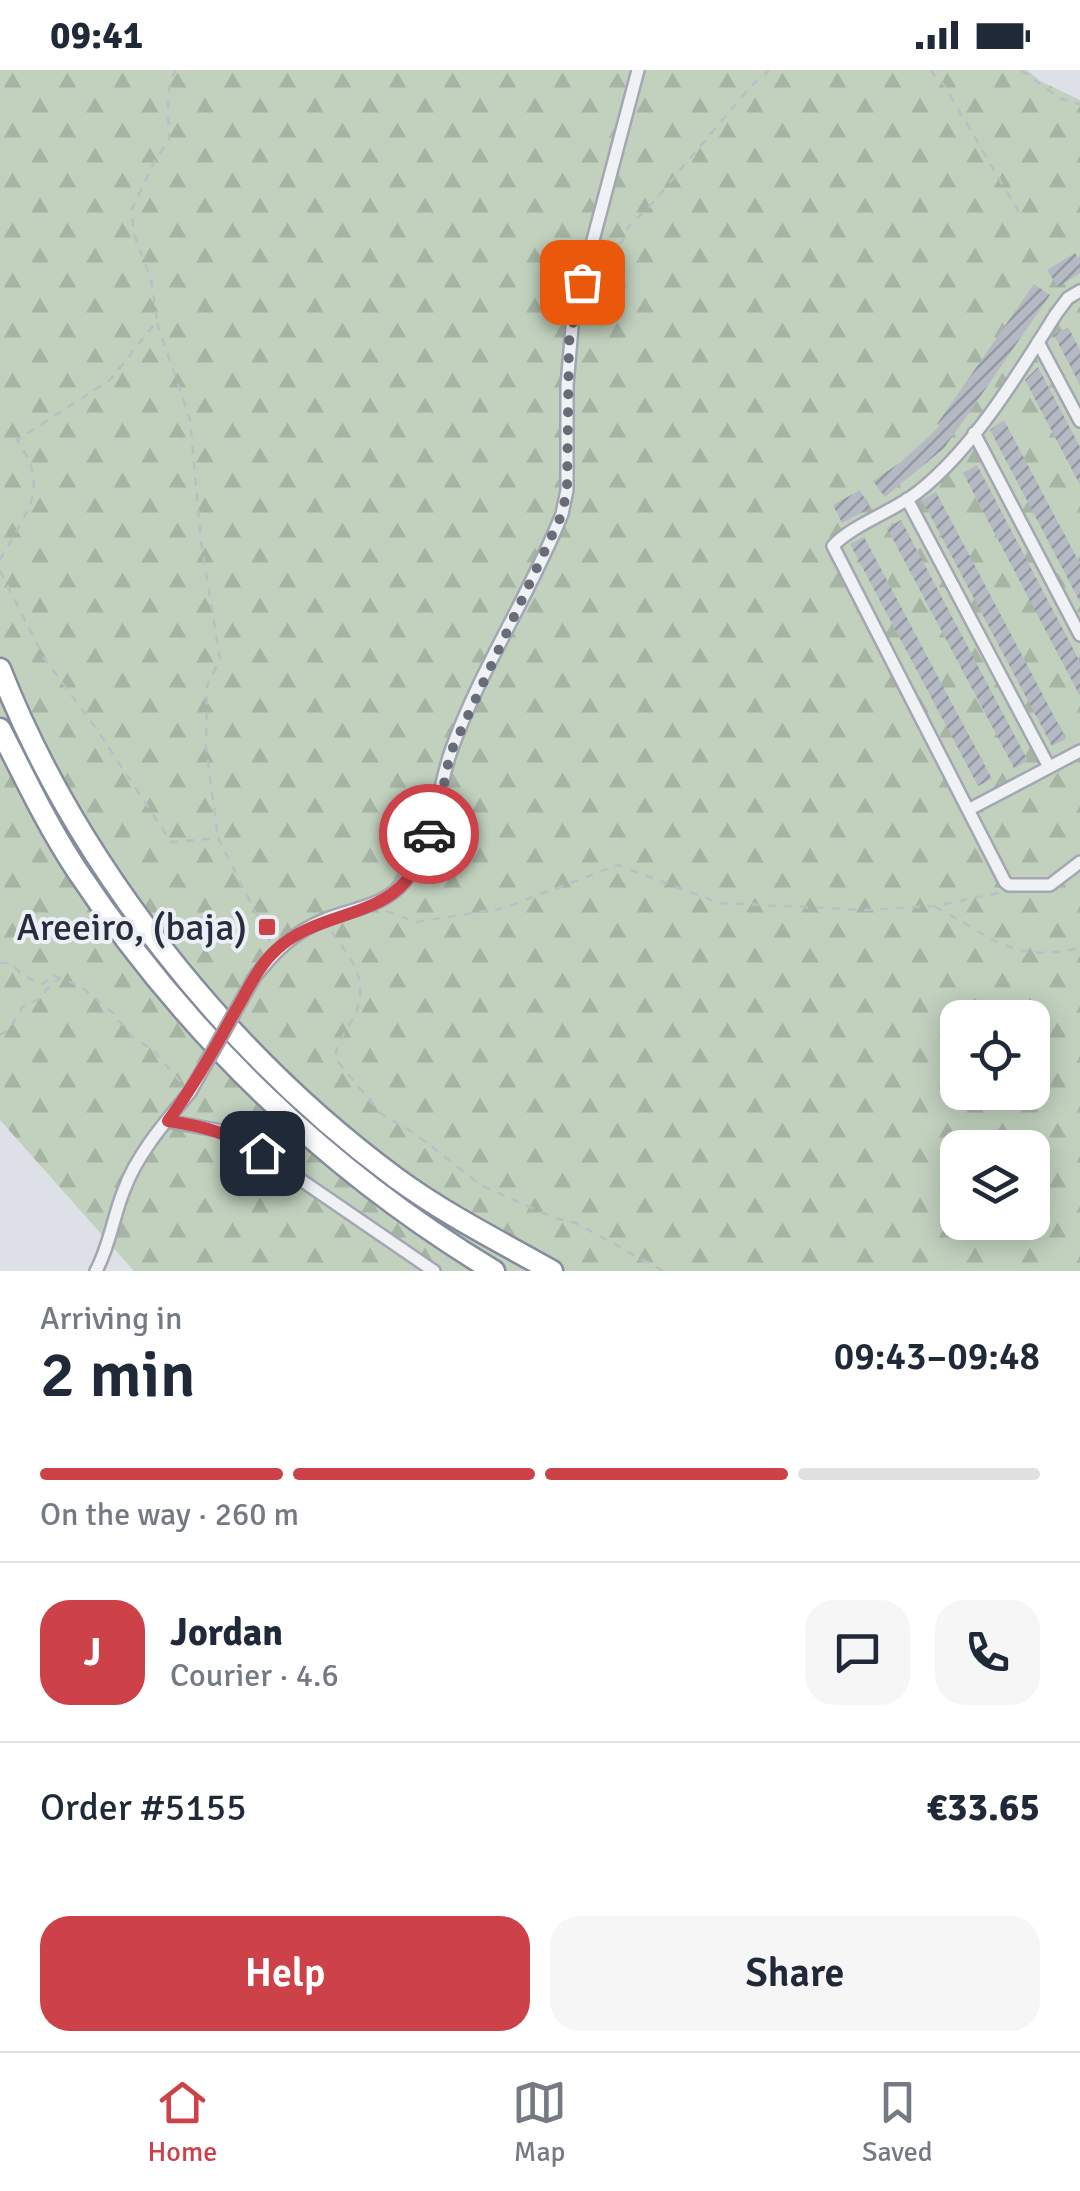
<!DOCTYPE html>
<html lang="en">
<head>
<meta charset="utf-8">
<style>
  :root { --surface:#fff; --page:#f6f6f7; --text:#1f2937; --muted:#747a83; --line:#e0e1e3; --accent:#cd4148 }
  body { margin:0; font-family:Signika,sans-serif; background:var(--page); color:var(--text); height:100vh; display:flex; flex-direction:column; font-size:38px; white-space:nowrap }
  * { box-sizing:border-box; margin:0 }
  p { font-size:32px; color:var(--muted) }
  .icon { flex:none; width:55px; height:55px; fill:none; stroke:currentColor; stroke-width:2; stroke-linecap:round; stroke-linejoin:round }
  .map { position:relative; height:1201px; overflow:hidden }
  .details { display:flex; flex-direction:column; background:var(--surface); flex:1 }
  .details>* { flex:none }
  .tools { position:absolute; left:940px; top:930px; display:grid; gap:20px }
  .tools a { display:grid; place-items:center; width:110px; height:110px; border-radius:20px; background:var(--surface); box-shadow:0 5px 25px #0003; font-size:50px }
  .pin { position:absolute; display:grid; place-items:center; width:85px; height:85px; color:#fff; margin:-42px; border-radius:20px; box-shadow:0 5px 15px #0006 }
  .courier { position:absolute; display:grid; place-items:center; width:100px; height:100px; margin:-50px; border:8px solid #cd4148; border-radius:50%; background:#fff; color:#222; box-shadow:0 2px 12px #0007 }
  .head em { font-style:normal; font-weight:600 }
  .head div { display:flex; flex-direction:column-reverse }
  .head { display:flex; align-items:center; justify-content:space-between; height:170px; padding:0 40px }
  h1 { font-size:65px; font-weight:600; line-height:75px }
  .bar { display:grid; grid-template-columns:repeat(4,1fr); gap:15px 10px; align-content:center; height:120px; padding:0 40px }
  .bar i { height:12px; border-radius:8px; background:var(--line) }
  .bar .current { background:var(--accent) }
  .bar p { grid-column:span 4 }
  .line { display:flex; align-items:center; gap:25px; padding:0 40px; border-top:2px solid var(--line) }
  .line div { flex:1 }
  .round { display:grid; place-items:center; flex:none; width:105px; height:105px; border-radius:30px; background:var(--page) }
  .button { display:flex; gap:20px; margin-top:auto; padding:20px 40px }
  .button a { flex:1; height:115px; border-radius:30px; background:var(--accent); color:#fff; font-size:40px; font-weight:600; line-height:115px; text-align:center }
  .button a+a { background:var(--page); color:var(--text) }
  .status { display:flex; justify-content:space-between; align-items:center; height:70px; padding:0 50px; background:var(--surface); direction:ltr }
  .status svg { height:28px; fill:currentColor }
  .dock { display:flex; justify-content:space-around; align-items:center; height:140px; border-top:2px solid var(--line); background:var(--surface); font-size:28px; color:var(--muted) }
  .dock a { display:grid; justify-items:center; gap:5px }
  .dock .current { color:var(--accent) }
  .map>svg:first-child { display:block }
  .forest { fill:url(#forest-firs); fill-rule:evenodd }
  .building { fill:url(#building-hatch) }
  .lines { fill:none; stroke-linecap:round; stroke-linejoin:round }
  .minor-casing { stroke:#a3a7b1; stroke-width:16 }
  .motorway-casing { stroke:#858c9d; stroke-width:25 }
  .path { stroke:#bcbec5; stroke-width:2.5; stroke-dasharray:8 8; stroke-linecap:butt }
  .minor { stroke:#f0f1f5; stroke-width:11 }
  .motorway { stroke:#fff; stroke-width:20 }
  .minor-bridge-casing { stroke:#a3a7b1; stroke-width:16; stroke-linecap:butt }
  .minor-bridge { stroke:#f0f1f5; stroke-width:11 }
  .done { stroke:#676c78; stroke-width:10; stroke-dasharray:0 18 }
  .route { stroke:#cd4148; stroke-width:12 }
  .poi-dot { fill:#cd4148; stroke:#eceff5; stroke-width:4 }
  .labels { text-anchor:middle; stroke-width:8; stroke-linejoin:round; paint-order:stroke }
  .poi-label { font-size:38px; fill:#272d3d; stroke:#eceff5; text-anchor:end }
</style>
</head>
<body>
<div class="status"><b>09:41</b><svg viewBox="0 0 49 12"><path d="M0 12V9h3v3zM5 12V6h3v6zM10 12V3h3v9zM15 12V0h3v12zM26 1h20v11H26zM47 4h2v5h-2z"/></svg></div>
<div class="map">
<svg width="1080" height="1201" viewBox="0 0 1080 1201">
  <defs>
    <pattern id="forest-firs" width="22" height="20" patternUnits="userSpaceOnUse" patternTransform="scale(2.5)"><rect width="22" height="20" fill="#c1d1be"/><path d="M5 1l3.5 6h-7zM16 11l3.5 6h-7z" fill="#a6b4a4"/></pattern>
    <pattern id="building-hatch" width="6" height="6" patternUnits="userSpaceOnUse" patternTransform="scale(2.5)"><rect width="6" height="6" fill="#b4b9c4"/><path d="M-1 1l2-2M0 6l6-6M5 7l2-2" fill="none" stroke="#9297a0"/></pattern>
  </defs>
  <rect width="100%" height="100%" fill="#dde0e7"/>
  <!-- forest -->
  <path class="forest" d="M0,0H1027L1040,11L1080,30V1201H134L0,1050ZM958,948H1032V1022H958ZM958,1078H1032V1152H958Z"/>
  <!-- building -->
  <path class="building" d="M1075,183L1080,191V203L1058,217L1047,200Z
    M1034,214L1050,225L971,340L944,378L885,427L873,411L901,392L940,356L937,354Z
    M1068,257L1080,280V315L1054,265Z
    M1038,297L1080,377V415L1025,310Z
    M1004,350L1080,494V532L990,360Z
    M977,395L1080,592V626L963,403Z
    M860,420L870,438L842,453L833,435Z
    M936,422L1066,669L1052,676L922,430Z
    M901,450L1028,691L1014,698L887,458Z
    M864,467L992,709L978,716L850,474Z"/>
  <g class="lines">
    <!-- minor casing -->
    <g class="minor-casing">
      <path id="minor" d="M1080,221L1068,228L1056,244C1019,303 973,379 918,422C894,441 852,455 833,476L1005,812L1009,815H1050L1080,792
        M1038,272L1080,351
        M974,363L1080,565
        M907,429L1049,697
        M968,740L1080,681
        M254,908C273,883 294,862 324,850C353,838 384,837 405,811C436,773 436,724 451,681C480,599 530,525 562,444L567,420V315L573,246L638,0
        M167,1051L216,1060L241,1069L434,1201
        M96,1201C110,1175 113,1147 124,1120C137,1084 166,1051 190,1022"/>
    </g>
    <!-- motorway casing -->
    <g class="motorway-casing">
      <path id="motorway" d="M0,599C77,795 227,983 396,1108C445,1144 499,1171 552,1201
        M0,659C24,706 47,755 76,799C185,963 326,1100 494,1201"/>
    </g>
    <!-- path -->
    <path class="path" d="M930,0L944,15L1021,146
      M1021,0L1061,29L1080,34
      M603,177L622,172L629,156L649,137L751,16L770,0
      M157,253L190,349L201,472L220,589L207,616L206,677L218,768
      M0,490C25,443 52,420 17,370L110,310L157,251L151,209L133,162L132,139L157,86L169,72C170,50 163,19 176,0
      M0,501L44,588L98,661L171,772L218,768L270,871
      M935,837C993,866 1011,894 1080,878
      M386,841L416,852L504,838L618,795L719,833L866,840L934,836L999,823
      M332,862C351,889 370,911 355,944C348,960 337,970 335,988L380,1043L414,1063L482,1116L555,1148L576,1153L663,1201
      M0,893H10L24,906L43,914L53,905L80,916L113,943L133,967L154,981L182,1014
      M0,965L10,959L22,937L40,929L51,913L60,909"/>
    <!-- minor -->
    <use href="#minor" class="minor"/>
    <!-- motorway -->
    <use href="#motorway" class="motorway"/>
    <!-- minor-bridge casing -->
    <g class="minor-bridge-casing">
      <path id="minor-bridge" d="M190,1022L254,908"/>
    </g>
    <!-- minor-bridge -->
    <use href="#minor-bridge" class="minor-bridge"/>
  </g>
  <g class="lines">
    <!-- done -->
    <path class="done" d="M429,764L440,734L450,684L562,444L567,420L569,272L582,212"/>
    <!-- route -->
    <path class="route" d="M262,1083C233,1064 202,1056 168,1051C193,1017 213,982 233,945C246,924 257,897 276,880C313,844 374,848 405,812C416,798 423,780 429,764"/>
  </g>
  <!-- markers -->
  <rect class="poi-dot" x="257" y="847" width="20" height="20" rx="5"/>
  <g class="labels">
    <!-- poi labels -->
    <g class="poi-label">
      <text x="247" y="870">Areeiro, (baja)</text>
    </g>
  </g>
</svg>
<div class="tools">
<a><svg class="icon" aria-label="locate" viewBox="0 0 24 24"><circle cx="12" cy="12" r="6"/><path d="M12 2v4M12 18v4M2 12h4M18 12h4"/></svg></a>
<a><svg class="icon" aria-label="layers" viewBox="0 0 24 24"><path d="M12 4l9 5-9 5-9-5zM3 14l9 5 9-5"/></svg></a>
</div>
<div class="pin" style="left:582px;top:212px;background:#ea580c"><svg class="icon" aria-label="bag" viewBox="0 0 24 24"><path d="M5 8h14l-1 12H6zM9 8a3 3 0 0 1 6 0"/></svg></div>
<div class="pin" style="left:262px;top:1083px;background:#1f2937"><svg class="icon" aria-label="home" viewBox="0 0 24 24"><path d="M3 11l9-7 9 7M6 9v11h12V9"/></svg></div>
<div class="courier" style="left:429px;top:764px"><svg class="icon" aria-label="car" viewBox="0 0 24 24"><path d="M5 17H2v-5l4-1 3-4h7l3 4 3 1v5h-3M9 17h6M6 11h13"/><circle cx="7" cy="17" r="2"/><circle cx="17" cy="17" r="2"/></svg></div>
</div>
<section class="details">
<div class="head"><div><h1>2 min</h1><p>Arriving in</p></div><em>09:43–09:48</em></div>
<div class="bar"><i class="current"></i><i class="current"></i><i class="current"></i><i></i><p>On the way · 260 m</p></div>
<div class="line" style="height:180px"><b class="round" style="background:var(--accent);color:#fff">J</b><div><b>Jordan</b><p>Courier · 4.6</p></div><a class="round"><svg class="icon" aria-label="chat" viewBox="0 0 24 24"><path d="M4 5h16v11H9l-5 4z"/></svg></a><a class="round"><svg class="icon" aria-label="phone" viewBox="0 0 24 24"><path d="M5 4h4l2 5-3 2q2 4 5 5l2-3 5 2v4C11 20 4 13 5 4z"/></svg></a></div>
<div class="line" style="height:130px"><div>Order #5155</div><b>€33.65</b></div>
<div class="button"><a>Help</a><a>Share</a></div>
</section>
<nav class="dock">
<a class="current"><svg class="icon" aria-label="home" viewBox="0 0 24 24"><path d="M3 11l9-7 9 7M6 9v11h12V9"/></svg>Home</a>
<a><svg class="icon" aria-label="map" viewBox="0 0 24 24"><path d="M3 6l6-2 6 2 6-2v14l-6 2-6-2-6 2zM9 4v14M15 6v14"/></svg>Map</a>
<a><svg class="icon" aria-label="saved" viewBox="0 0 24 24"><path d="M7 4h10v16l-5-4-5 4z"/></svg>Saved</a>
</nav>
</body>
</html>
